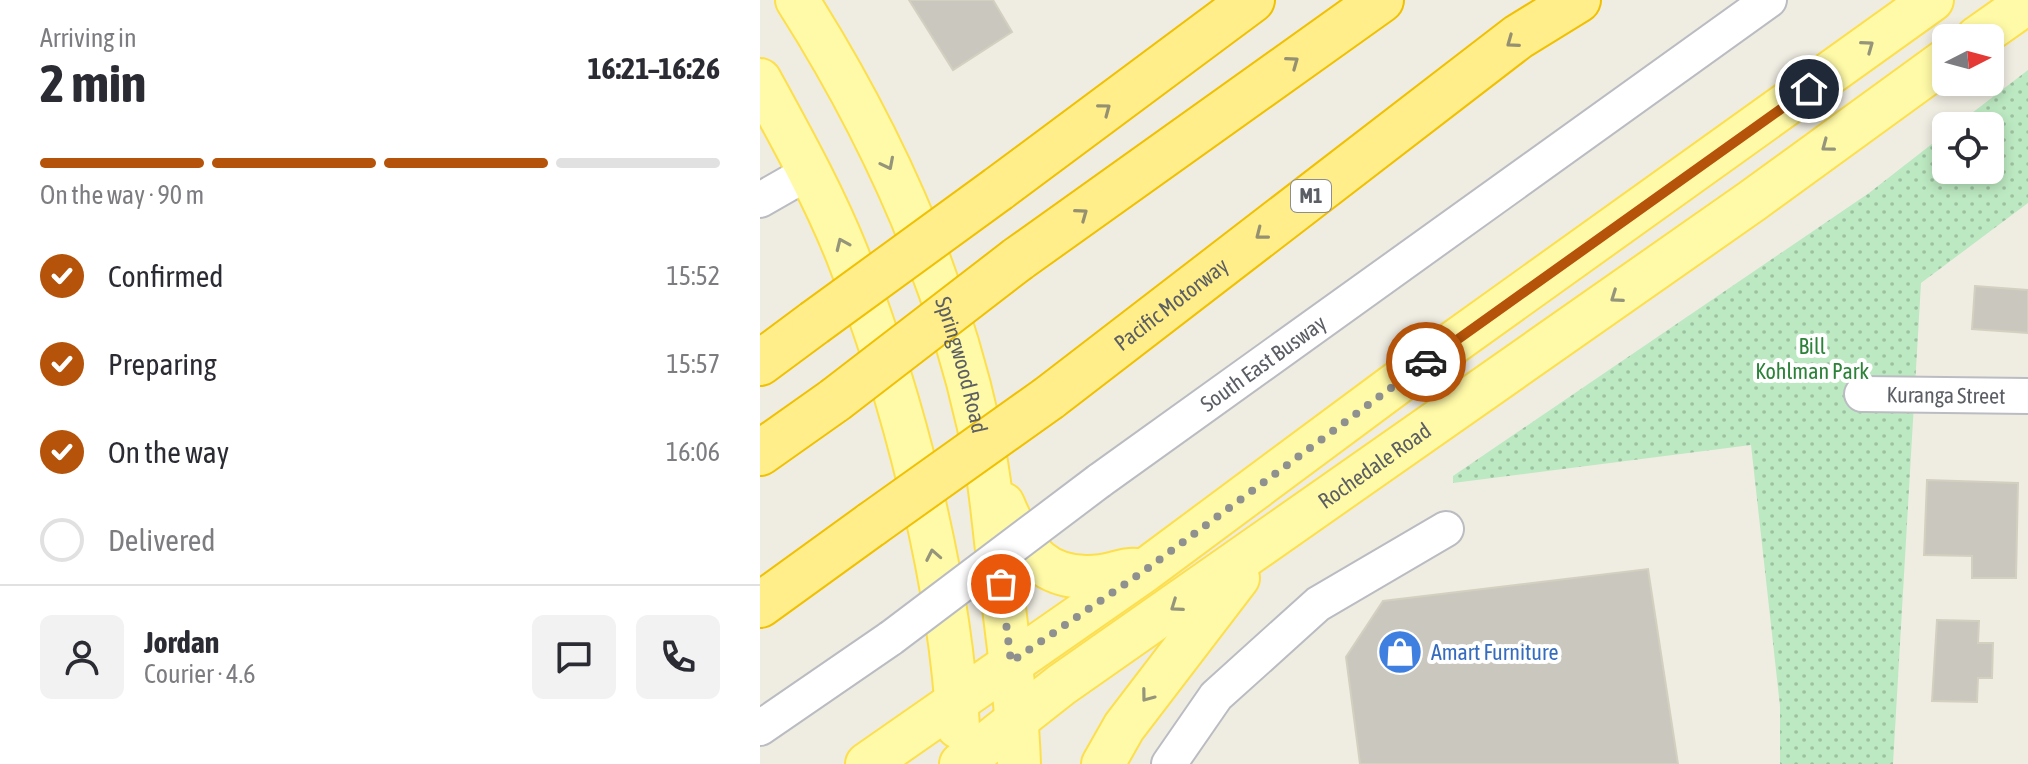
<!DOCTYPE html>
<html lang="en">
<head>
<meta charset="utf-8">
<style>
  :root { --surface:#fff; --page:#f2f2f3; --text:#2b2b33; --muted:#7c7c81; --line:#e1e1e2; --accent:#b45309 }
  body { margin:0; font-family:"Asap Condensed",sans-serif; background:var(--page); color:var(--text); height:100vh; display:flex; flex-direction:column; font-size:30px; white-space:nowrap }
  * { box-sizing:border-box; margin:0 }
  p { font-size:26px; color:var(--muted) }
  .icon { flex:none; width:44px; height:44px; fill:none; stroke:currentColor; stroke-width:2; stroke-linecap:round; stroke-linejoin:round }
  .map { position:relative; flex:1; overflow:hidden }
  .sheet { display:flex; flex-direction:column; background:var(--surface); width:760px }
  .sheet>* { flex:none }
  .needle { width:52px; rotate:84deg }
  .fabs { position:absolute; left:1172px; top:24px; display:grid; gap:16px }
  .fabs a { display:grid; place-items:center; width:72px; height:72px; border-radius:12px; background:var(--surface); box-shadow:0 4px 12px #0003; font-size:40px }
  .pin { position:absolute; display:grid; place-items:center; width:68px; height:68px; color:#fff; margin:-34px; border:4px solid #fff; border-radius:50%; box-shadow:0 2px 8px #0007 }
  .courier { position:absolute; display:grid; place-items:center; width:80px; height:80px; margin:-40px; border:6px solid #b45309; border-radius:50%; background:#fff; color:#222; box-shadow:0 2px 10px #0007 }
  .headline em { font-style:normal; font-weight:700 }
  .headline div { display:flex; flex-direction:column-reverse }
  .headline { display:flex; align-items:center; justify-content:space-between; height:136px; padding:0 40px }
  h1 { font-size:52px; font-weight:700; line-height:60px }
  .bar { display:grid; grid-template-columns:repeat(4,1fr); gap:12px 8px; align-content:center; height:96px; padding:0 40px }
  .bar i { height:10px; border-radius:6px; background:var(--line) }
  .bar .selected { background:var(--accent) }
  .bar p { grid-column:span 4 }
  .line { display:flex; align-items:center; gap:20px; padding:0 40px; border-top:2px solid var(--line) }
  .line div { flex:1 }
  .round { display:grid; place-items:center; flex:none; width:84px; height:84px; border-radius:12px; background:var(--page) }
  ol { padding:0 40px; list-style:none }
  li { display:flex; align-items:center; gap:24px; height:88px }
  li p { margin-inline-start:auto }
  li .icon { padding:8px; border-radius:50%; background:var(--accent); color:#fff; stroke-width:4 }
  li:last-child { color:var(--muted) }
  li i { width:44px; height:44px; border:4px solid var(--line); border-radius:50% }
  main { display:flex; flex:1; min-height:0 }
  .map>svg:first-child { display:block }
  .green { fill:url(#green-dots) }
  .building { fill:#cac7bf; stroke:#d4d0c0; stroke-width:2 }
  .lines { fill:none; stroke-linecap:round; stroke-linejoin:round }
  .minor-casing { stroke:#babcc2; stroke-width:38 }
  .major-casing { stroke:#fddf4d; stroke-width:46 }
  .highway-casing { stroke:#f1c000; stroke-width:48 }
  .minor { stroke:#fff; stroke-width:34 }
  .major { stroke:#fffaa7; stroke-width:42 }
  .highway { stroke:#ffee89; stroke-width:44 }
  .minor-bridge-casing { stroke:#babcc2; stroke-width:38; stroke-linecap:butt }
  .highway-bridge-casing { stroke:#f1c000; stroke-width:48; stroke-linecap:butt }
  .minor-bridge { stroke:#fff; stroke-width:34 }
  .highway-bridge { stroke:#ffee89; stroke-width:44 }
  .oneway { stroke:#949071 }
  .oneway2 { stroke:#94957b }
  .done { stroke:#8f9090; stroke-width:8; stroke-dasharray:0 14.4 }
  .route { stroke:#b45309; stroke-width:10 }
  .labels { text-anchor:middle; stroke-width:8; stroke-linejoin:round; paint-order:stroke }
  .shield { fill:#fff; stroke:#8c8e92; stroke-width:2 }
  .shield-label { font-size:20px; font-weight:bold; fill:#5b5e64 }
  .street-label { font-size:22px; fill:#5b5e64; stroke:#fff }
  .park-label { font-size:22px; fill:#2d823a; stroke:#fff }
  .shop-label { font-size:22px; fill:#366cbe; stroke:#fff; text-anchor:start }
</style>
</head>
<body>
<main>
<section class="sheet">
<div class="headline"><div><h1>2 min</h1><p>Arriving in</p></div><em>16:21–16:26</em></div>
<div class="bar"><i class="selected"></i><i class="selected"></i><i class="selected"></i><i></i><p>On the way · 90 m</p></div>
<ol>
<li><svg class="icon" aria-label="check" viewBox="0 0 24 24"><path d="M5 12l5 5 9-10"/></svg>Confirmed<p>15:52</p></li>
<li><svg class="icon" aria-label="check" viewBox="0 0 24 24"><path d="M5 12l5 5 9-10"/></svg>Preparing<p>15:57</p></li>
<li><svg class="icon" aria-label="check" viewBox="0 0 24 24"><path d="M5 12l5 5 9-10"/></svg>On the way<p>16:06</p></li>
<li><i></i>Delivered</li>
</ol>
<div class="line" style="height:144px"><a class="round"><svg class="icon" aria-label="person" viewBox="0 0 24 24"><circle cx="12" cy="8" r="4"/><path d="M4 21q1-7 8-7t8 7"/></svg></a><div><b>Jordan</b><p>Courier · 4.6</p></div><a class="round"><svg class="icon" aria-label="chat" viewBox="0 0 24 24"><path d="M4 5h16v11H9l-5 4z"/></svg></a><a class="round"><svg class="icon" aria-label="phone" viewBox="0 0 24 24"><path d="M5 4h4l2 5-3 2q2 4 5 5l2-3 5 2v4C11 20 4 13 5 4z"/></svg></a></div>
</section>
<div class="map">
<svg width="1268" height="764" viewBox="0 0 1268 764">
  <defs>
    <pattern id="green-dots" width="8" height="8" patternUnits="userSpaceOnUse" patternTransform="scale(2)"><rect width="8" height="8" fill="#bce9c1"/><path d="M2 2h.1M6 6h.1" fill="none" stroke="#9cc0a0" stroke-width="1.8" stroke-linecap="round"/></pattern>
  </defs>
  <rect width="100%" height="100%" fill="#efede2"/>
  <!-- green -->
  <path class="green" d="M1268,70V203L1161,283L1133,764H1020V706L991,445L693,483V476L1109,193L1186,133V170H1230V126H1195Z"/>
  <!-- building -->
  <path class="building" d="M149,0H233L252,32L193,70Z
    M1215,286L1268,290V333L1212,329Z
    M1167,480L1258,483L1256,578H1212V556L1164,555Z
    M888,569L918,764H600L586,657L623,601Z
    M1177,620L1219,621L1218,643H1233L1232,678H1218L1217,702L1172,701Z"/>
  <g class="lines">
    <!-- minor casing -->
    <g class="minor-casing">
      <g id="minor">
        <path d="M0,200L49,172"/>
        <path id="s1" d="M1102,394L1268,396"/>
        <path id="s2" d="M339,481L1009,0"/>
        <path d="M0,728L131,638"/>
        <path d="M409,764L456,696L558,604L686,529"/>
      </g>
    </g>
    <!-- major casing -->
    <g class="major-casing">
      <g id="major">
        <path id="s3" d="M37,0C121,132 185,274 219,427C231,478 234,531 241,583C248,643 257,703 259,764"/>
        <path d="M1217,38L1268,2"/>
        <path d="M0,80C31,137 63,194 87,254C142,394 190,577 198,727"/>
        <path d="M243,504C263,552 285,583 341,576C354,575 366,568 378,570"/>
        <path d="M107,764L384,571L644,378L1172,0"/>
        <path id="s4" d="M201,764L301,685L992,201L1186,60"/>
        <path d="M343,764L364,727L478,578"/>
      </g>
    </g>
    <!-- highway casing -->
    <g class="highway-casing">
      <g id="highway">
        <path d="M238,189L492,0"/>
        <path d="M258,259L621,0"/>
        <path d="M0,363L54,323"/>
        <path id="s5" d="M289,398L758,37L818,0"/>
        <path d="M0,453L75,400"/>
        <path d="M0,605L112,524"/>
      </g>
    </g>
    <!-- minor -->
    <use href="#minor" class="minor"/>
    <!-- major -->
    <use href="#major" class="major"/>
    <!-- highway -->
    <use href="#highway" class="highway"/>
    <!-- minor-bridge casing -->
    <g class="minor-bridge-casing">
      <path id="minor-bridge" d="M131,638L339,481"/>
    </g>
    <!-- highway-bridge casing -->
    <g class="highway-bridge-casing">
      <path id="highway-bridge" d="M54,323L238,189
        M75,400L258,259
        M112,524L289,398"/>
    </g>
    <!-- minor-bridge -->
    <use href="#minor-bridge" class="minor-bridge"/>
    <!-- highway-bridge -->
    <use href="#highway-bridge" class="highway-bridge"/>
  </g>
  <!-- one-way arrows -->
  <defs><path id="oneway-chevron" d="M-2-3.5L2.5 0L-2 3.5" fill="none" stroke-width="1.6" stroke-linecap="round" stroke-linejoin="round" transform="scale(2)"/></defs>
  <g class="oneway">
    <use href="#oneway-chevron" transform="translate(752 42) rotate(144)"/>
    <use href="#oneway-chevron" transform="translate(533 62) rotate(-36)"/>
    <use href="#oneway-chevron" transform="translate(345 109) rotate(-37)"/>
    <use href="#oneway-chevron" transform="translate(322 214) rotate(-36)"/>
    <use href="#oneway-chevron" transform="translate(501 234) rotate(142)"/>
  </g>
  <g class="oneway2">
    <use href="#oneway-chevron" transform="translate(1108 46) rotate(-36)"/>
    <use href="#oneway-chevron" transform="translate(1067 146) rotate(143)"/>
    <use href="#oneway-chevron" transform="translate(128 164) rotate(63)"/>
    <use href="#oneway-chevron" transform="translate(82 244) rotate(-114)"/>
    <use href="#oneway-chevron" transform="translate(856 297) rotate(145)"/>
    <use href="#oneway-chevron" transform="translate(173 555) rotate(-101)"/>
    <use href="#oneway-chevron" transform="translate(416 606) rotate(145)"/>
    <use href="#oneway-chevron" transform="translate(387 696) rotate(127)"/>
  </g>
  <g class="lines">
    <!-- done -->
    <path class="done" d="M241,584L251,662L384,571L666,362"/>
    <!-- route -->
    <path class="route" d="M666,362L1049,89"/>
  </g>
  <!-- icons -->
  <defs>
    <g id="shop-disc" transform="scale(2.3)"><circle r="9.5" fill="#3f7fe0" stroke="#fff"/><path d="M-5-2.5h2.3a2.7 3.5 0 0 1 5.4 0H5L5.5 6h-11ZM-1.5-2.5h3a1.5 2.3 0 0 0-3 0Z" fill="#fff"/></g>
  </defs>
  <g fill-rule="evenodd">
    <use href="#shop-disc" x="640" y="652"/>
  </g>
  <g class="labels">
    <!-- shield labels -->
    <rect class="shield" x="531" y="180" width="40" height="32" rx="6"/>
    <g class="shield-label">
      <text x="551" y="203">M1</text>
    </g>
    <!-- street labels -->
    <g class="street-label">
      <text dy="8" stroke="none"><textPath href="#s5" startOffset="154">Pacific Motorway</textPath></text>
      <text dy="8" stroke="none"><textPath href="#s2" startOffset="202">South East Busway</textPath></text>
      <text dy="8" stroke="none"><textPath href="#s3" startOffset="402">Springwood Road</textPath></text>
      <text dy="8" stroke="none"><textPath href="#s1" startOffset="84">Kuranga Street</textPath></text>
      <text dy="8" stroke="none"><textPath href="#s4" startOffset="510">Rochedale Road</textPath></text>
    </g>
    <!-- park labels -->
    <g class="park-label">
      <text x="1052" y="354">Bill<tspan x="1052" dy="25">Kohlman Park</tspan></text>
    </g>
    <!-- shop labels -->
    <g class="shop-label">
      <text x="671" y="660">Amart Furniture</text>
    </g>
  </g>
</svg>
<div class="fabs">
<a><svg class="needle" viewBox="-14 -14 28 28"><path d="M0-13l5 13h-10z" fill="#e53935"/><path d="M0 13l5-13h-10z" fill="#7c7c81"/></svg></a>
<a><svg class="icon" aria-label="locate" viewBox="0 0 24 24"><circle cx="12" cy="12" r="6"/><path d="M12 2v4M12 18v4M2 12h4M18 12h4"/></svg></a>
</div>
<div class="pin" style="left:241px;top:584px;background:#ea580c"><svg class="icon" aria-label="bag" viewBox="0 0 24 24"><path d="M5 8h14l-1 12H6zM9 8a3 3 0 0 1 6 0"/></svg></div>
<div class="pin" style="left:1049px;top:89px;background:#1f2937"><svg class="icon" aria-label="home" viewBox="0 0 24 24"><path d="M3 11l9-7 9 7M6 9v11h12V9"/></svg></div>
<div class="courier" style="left:666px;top:362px"><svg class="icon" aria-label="car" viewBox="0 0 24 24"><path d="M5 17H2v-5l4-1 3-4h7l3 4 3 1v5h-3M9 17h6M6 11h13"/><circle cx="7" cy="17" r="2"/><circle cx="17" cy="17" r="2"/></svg></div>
</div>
</main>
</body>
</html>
